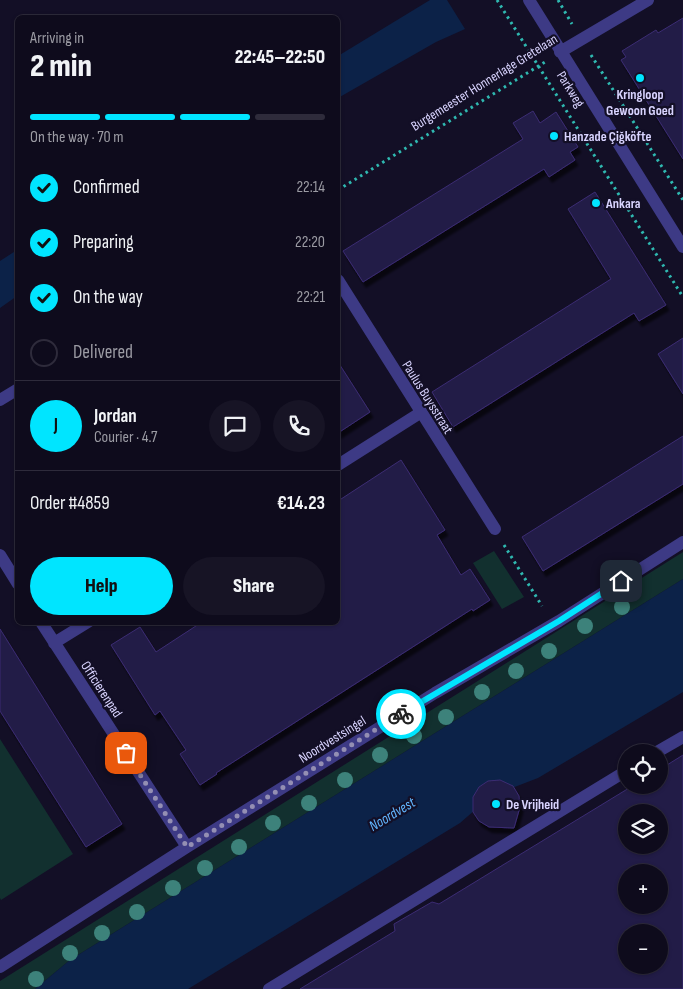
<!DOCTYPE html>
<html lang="en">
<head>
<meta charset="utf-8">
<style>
  :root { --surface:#0e0b1c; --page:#171425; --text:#f1f3f6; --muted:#9b9ba3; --line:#2e2b3b; --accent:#00e5ff }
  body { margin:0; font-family:"Sofia Sans Condensed",sans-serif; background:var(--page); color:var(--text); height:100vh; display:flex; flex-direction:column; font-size:19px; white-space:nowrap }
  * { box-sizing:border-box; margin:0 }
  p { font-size:16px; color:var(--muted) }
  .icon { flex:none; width:28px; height:28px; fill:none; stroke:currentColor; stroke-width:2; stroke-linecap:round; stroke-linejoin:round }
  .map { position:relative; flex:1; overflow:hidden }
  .sheet { position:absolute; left:15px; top:15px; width:325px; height:610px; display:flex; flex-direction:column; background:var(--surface); border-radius:8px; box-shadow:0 1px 4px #0004,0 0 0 1px var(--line) }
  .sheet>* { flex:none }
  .tools { position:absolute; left:618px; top:744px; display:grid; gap:10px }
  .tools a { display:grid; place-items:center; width:50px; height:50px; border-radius:50%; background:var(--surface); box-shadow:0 1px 4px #0004,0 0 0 1px var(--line); font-size:25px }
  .pin { position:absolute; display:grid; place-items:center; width:42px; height:42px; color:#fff; margin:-21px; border-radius:10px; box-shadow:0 2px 8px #0006 }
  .courier { position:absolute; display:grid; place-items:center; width:50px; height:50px; margin:-25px; border:4px solid #00e5ff; border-radius:50%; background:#fff; color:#222; box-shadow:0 1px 6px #0007 }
  .headline em { font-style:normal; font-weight:800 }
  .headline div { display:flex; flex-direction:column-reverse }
  .headline { display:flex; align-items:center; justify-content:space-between; height:85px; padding:0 15px }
  h1 { font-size:32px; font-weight:800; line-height:38px }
  .bar { display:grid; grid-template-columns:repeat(4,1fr); gap:8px 5px; align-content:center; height:60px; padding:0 15px }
  .bar i { height:6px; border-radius:4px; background:var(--line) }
  .bar .selected { background:var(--accent) }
  .bar p { grid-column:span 4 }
  .line { display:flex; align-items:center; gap:12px; padding:0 15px; border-top:1px solid var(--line) }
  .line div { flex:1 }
  .round { display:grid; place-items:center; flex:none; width:52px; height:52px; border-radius:26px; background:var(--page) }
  ol { padding:0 15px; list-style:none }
  li { display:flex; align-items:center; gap:15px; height:55px }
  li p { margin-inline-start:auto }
  li .icon { padding:5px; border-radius:50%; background:var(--accent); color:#111; stroke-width:4 }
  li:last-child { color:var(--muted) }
  li i { width:28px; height:28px; border:2px solid var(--line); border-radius:50% }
  .cta { display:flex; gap:10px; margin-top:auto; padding:10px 15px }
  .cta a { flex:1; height:58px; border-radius:30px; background:var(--accent); color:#111; font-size:20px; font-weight:800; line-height:58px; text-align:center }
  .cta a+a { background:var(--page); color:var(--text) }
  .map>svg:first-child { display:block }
  .green { fill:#12302f }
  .water { fill:#0c2248 }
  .building { fill:#241b47; stroke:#3b2d73; fill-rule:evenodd; filter:url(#shadow) }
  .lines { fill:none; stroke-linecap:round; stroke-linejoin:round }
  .path { stroke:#2fb8b0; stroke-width:3; stroke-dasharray:2.5 4; stroke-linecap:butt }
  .minor { stroke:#3d3a85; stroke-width:12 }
  .tree { fill:#3d827b }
  .done { stroke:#948fb3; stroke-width:5; stroke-dasharray:0 9 }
  .route { stroke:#00e5ff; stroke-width:6 }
  .poi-dot { fill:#00e5ff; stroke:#130f26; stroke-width:2 }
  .labels { text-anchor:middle; stroke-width:4.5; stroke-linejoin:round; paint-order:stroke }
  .street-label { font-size:14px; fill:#d9d4ff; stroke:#130f26 }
  .poi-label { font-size:14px; font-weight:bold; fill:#d9d4ff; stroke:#130f26; text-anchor:start }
  .water-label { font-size:15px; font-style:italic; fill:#62b6ff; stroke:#130f26 }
</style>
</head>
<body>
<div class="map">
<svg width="683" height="989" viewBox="0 0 683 989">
  <defs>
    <filter id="shadow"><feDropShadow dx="3" dy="5.5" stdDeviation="1" flood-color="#0009"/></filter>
  </defs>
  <rect width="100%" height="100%" fill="#130f26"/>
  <!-- green -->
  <path class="green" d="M494,551L524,597L502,609L473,563Z
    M683,552V579L70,960L35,989H0V981Z
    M0,739L73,854L1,900L0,898Z"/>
  <!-- water -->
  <path class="water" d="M430,0H447L465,29L436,42L338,98V56Z
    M17,250V296L0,308V261Z
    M683,579V692L538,778L491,796L460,823L188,989H35L70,960Z"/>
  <!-- building -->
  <path class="building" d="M683,18V159L621,60L626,57L622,51L656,30L658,33Z
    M533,111L540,123L556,112L578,147L570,152L575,160L549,177L544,169L363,282L343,251L523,139L513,123Z
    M595,192L666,305L639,321L634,313L453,427L432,392L611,279L568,209Z
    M683,338V394L658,354Z
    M338,362L370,412L338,433Z
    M683,436V484L543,571L522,537Z
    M401,460L445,530L437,535L461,575L470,569L490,600L473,611L472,609L291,725L216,773L217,774L200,785L180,754L186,750L160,711L155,715L111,645L140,627L156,652L202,622H338V501Z
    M0,629L122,824L86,847L0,711Z
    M683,755V989H300L395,931L394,924L432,902L439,904L634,785H659V770ZM626,812H659V845H626ZM626,872H659V905H626ZM626,932H659V965H626Z
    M500,780L513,786L519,796L520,807L514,828L489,827L479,821L473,812V797L479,787L488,781Z"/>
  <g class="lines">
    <!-- path -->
    <path class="path" d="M497,0L683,297
      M558,0L572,24
      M591,55L683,200
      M338,190L545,62
      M504,545L542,606"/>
    <!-- minor -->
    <path class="minor" d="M529,0L683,247
      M560,52L648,0
      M338,280L495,529
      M0,400L18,389
      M338,465L420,413
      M0,555L18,584
      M41,622L187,847
      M54,643L88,622
      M657,752L683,737
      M0,967L187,847L435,693L559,621L683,542
      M269,989L626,771"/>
  </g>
  <!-- trees -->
  <g class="tree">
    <circle cx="622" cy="607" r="8"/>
    <circle cx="585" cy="626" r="8"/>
    <circle cx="549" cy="651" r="8"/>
    <circle cx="516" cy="671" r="8"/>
    <circle cx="482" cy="692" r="8"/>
    <circle cx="446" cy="717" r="8"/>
    <circle cx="414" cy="736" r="8"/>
    <circle cx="380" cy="755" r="8"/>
    <circle cx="345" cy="780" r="8"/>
    <circle cx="309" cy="803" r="8"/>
    <circle cx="273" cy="823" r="8"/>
    <circle cx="239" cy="847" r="8"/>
    <circle cx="205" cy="868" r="8"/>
    <circle cx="173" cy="888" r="8"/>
    <circle cx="137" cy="912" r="8"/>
    <circle cx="102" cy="933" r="8"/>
    <circle cx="70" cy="953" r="8"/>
    <circle cx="36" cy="979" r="8"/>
  </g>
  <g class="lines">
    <!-- done -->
    <path class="done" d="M126,753L187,847L401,714"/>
    <!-- route -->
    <path class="route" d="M401,714L559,621L621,581"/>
  </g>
  <!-- markers -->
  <g class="poi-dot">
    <circle cx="640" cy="78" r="5"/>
    <circle cx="554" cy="136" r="5"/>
    <circle cx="596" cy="203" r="5"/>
    <circle cx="496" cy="804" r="5"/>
  </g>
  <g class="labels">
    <!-- street labels -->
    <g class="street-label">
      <text transform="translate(484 82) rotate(-32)" y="5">Burgemeester Honnerlage Gretelaan</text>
      <text transform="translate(571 89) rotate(58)" y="5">Parkweg</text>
      <text transform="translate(428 397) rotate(58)" y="5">Paulus Buysstraat</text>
      <text transform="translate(102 689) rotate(57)" y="5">Officierenpad</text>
      <text transform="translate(332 739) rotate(-32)" y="5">Noordvestsingel</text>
    </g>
    <!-- poi labels -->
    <g class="poi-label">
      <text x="640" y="99" text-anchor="middle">Kringloop<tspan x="640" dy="16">Gewoon Goed</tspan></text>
      <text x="564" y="141">Hanzade Çiğköfte</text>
      <text x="606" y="208">Ankara</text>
      <text x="506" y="809">De Vrijheid</text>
    </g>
    <!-- water labels -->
    <g class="water-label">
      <text transform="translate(392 814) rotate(-31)" y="5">Noordvest</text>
    </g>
  </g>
</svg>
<div class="tools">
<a><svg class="icon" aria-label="locate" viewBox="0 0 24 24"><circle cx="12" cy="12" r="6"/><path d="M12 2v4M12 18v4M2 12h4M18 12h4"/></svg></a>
<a><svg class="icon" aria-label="layers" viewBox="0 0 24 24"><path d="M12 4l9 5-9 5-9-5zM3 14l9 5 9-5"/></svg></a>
<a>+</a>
<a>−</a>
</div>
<div class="pin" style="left:126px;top:753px;background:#ea580c"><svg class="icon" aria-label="bag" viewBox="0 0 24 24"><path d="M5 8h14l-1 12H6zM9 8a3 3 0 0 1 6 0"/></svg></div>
<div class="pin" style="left:621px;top:581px;background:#1f2937"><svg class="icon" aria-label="home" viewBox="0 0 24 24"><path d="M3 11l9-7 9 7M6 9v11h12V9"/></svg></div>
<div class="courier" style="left:401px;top:714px"><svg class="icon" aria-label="bike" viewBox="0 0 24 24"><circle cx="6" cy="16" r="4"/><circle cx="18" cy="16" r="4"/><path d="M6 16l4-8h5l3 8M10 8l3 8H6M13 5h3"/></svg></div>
<section class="sheet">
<div class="headline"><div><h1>2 min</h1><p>Arriving in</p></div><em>22:45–22:50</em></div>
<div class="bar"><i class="selected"></i><i class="selected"></i><i class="selected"></i><i></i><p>On the way · 70 m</p></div>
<ol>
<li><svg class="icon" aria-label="check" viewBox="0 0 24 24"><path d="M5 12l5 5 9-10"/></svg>Confirmed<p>22:14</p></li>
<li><svg class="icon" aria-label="check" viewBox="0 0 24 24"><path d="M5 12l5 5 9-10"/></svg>Preparing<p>22:20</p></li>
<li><svg class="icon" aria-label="check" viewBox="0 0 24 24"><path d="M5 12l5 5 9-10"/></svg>On the way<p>22:21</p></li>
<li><i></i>Delivered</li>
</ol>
<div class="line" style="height:90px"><b class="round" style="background:var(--accent);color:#111">J</b><div><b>Jordan</b><p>Courier · 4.7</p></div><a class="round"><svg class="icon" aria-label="chat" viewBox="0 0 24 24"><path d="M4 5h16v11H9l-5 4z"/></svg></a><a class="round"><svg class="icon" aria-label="phone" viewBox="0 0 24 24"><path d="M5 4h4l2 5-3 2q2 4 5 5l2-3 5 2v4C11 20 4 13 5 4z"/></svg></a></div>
<div class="line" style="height:65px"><div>Order #4859</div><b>€14.23</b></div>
<div class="cta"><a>Help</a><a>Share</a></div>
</section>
</div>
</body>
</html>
